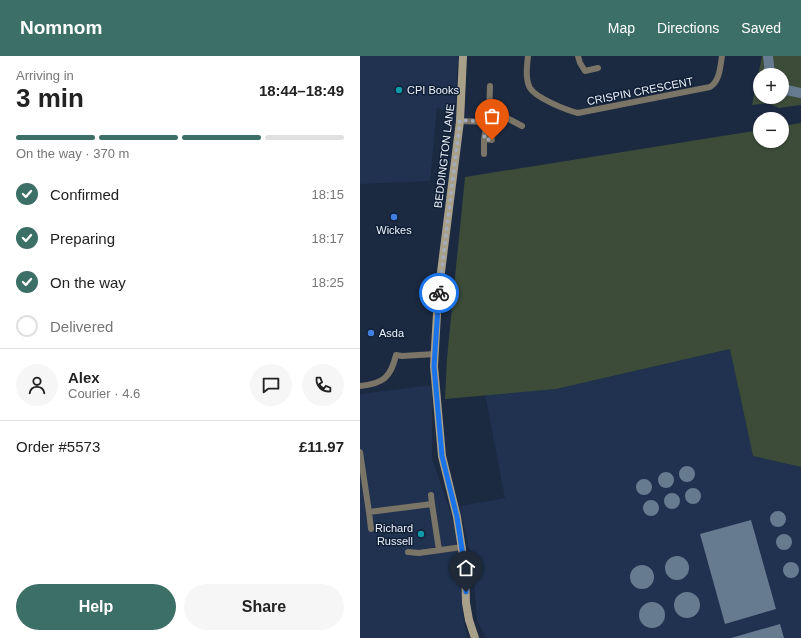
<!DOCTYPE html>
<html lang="en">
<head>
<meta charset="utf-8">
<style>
  :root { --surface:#fff; --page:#f6f6f6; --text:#222; --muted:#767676; --line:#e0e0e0; --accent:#3c6f66 }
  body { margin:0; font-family:Helvetica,sans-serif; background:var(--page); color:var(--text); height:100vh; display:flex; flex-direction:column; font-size:15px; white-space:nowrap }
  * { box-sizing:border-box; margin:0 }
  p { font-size:13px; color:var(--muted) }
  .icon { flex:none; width:22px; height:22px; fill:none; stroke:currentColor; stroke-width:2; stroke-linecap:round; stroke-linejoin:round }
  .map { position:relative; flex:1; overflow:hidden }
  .sheet { display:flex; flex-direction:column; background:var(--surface); width:360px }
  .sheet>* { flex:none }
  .tools { position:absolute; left:393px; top:12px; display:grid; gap:8px }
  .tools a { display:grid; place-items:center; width:36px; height:36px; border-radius:50%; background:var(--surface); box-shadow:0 1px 3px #0004; font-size:20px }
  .pin { position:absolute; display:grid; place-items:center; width:34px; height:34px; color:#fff; margin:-41px -17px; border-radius:50% 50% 50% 0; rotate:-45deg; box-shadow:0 0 4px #0007 }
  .pin .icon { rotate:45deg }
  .courier { position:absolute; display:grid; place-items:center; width:40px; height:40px; margin:-20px; border:3px solid #1a73e8; border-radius:50%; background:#fff; color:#222; box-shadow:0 1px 5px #0007 }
  .head em { font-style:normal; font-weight:700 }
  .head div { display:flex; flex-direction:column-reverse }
  .head { display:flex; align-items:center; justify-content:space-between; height:68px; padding:0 16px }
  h1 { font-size:26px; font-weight:700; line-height:30px }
  .bar { display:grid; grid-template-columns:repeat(4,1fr); gap:6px 4px; align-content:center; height:48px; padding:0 16px }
  .bar i { height:5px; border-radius:3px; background:var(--line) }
  .bar .selected { background:var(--accent) }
  .bar p { grid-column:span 4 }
  .line { display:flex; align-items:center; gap:10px; padding:0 16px; border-top:1px solid var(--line) }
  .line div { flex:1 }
  .round { display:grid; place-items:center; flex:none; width:42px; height:42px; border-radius:21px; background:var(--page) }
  ol { padding:0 16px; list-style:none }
  li { display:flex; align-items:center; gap:12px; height:44px }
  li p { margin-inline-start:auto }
  li .icon { padding:4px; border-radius:50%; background:var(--accent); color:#fff; stroke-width:4 }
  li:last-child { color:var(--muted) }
  li i { width:22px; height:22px; border:2px solid var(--line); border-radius:50% }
  .primary-button { display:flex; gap:8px; margin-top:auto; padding:8px 16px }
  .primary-button a { flex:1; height:46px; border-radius:24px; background:var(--accent); color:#fff; font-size:16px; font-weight:700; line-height:46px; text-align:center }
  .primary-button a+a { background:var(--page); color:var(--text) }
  header { display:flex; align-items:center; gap:24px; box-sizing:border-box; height:56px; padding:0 20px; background:var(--accent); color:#fff }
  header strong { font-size:19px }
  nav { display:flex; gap:22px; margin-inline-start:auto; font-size:14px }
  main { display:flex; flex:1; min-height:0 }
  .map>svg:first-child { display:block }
  .built { fill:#20324f }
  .green { fill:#3c4c39; fill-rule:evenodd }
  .water { fill:#667b90 }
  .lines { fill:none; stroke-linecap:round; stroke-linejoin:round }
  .river { stroke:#667b90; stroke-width:10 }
  .minor { stroke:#7b7567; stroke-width:6 }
  .secondary { stroke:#a9a08a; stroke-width:8 }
  .done { stroke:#a4acbb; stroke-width:4; stroke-dasharray:0 7.2 }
  .route { stroke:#1a73e8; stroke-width:5 }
  .culture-dot { fill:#0f9aa8; stroke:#112036; stroke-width:1.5 }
  .shop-dot { fill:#3f7fe0; stroke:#112036; stroke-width:1.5 }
  .labels { text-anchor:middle; stroke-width:3; stroke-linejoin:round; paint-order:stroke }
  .poi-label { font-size:11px; fill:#edf3fc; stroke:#112036; text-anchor:start }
  .street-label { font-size:11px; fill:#edf3fc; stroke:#112036 }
</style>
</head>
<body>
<header>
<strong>Nomnom</strong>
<nav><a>Map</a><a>Directions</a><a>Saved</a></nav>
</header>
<main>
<section class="sheet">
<div class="head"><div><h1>3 min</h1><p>Arriving in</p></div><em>18:44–18:49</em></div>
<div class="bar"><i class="selected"></i><i class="selected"></i><i class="selected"></i><i></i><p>On the way · 370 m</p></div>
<ol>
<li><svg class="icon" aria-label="check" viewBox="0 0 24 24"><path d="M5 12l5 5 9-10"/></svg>Confirmed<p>18:15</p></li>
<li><svg class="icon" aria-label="check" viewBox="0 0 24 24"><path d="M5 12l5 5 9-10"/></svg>Preparing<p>18:17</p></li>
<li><svg class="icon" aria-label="check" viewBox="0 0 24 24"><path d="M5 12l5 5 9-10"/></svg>On the way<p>18:25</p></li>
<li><i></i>Delivered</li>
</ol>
<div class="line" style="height:72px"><a class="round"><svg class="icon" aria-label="person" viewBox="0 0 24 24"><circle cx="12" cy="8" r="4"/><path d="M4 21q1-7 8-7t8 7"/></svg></a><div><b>Alex</b><p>Courier · 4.6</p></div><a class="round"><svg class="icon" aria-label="chat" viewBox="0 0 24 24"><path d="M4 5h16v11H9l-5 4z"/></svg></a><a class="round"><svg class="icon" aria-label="phone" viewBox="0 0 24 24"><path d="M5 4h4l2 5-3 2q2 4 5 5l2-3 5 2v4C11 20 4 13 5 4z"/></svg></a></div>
<div class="line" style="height:52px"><div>Order #5573</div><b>£11.97</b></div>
<div class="primary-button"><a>Help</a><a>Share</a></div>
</section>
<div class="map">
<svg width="441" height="582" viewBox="0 0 441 582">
  <rect width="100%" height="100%" fill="#1b2941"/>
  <!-- built -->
  <path class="built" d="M0,0H98L95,57L94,58L77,52L70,125L0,128Z
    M370,293L393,400L441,411V582H126L117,565L113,512L100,450L145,442L125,338L196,333Z
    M72,329V402L95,470L104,567L108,582H0V338Z"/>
  <!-- green -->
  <path class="green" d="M402,0H441V49L419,52L407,47L392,49ZM400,19H422V41H400Z
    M441,67V411L393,400L370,293L196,333L85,343L87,302L105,121L400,74V85H422V70Z"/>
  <!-- water -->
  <path class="water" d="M319 418a8 8 0 1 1 16 0a8 8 0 1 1-16 0Z
    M298 424a8 8 0 1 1 16 0a8 8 0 1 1-16 0Z
    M276 431a8 8 0 1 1 16 0a8 8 0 1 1-16 0Z
    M325 440a8 8 0 1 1 16 0a8 8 0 1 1-16 0Z
    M304 445a8 8 0 1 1 16 0a8 8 0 1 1-16 0Z
    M283 452a8 8 0 1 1 16 0a8 8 0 1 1-16 0Z
    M410 463a8 8 0 1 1 16 0a8 8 0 1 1-16 0Z
    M391,464L416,553L365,568L340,478Z
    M416 486a8 8 0 1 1 16 0a8 8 0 1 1-16 0Z
    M305 512a12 12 0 1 1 24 0a12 12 0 1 1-24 0Z
    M423 514a8 8 0 1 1 16 0a8 8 0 1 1-16 0Z
    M270 521a12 12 0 1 1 24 0a12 12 0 1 1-24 0Z
    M314 549a13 13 0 1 1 26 0a13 13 0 1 1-26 0Z
    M279 559a13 13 0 1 1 26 0a13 13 0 1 1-26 0Z
    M420,568L424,582H371Z"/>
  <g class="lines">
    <!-- river -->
    <path class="river" d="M408,0L410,19
      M422,33L441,37"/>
    <!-- minor -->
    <path class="minor" d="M168,0C167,10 165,23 170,32C176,42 206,54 218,57L350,31C360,25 360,11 362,0
      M218,0L220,7L225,15L238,12
      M129,60L147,62L162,70
      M100,65L127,66L124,83L132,84
      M127,66L129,60L130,30
      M124,98V83
      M0,330C23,328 31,321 36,299L42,300L75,298
      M0,396L9,456L72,448L79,494
      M71,439L72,448
      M9,456L11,473
      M48,496L59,497L102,491"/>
    <!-- secondary -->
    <path class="secondary" d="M103,0L100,65L78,240L74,310L82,400L97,461L105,513L106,547L109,564L115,582"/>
  </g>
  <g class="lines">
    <!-- done -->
    <path class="done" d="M79,237L100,64L127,66L124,83L132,84"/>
    <!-- route -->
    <path class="route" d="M79,237L74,310L82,400L97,461L105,513L106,536"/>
  </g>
  <!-- markers -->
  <g class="culture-dot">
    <circle cx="39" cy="34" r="4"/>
    <circle cx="61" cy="478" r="4"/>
  </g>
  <g class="shop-dot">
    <circle cx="34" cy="161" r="4"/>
    <circle cx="11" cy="277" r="4"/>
  </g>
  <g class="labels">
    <!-- poi labels -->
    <g class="poi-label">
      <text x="47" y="38">CPI Books</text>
      <text x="34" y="178" text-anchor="middle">Wickes</text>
      <text x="19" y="281">Asda</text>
      <text x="53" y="476" text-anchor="end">Richard<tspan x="53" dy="13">Russell</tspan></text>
    </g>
    <!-- street labels -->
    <g class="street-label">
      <text transform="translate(280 35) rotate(-11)" y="4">CRISPIN CRESCENT</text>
      <text transform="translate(84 100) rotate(-83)" y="4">BEDDINGTON LANE</text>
    </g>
  </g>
</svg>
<div class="tools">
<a>+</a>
<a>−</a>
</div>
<div class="pin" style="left:132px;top:84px;background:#ea580c"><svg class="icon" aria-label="bag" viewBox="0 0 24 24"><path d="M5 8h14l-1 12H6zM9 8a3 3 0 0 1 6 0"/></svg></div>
<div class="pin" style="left:106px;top:536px;background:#1f2937"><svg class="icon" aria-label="home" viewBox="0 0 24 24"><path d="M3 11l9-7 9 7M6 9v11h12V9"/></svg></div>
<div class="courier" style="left:79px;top:237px"><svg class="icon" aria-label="bike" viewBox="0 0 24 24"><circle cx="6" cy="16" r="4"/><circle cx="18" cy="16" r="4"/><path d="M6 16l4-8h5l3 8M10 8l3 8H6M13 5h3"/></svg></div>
</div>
</main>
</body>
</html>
